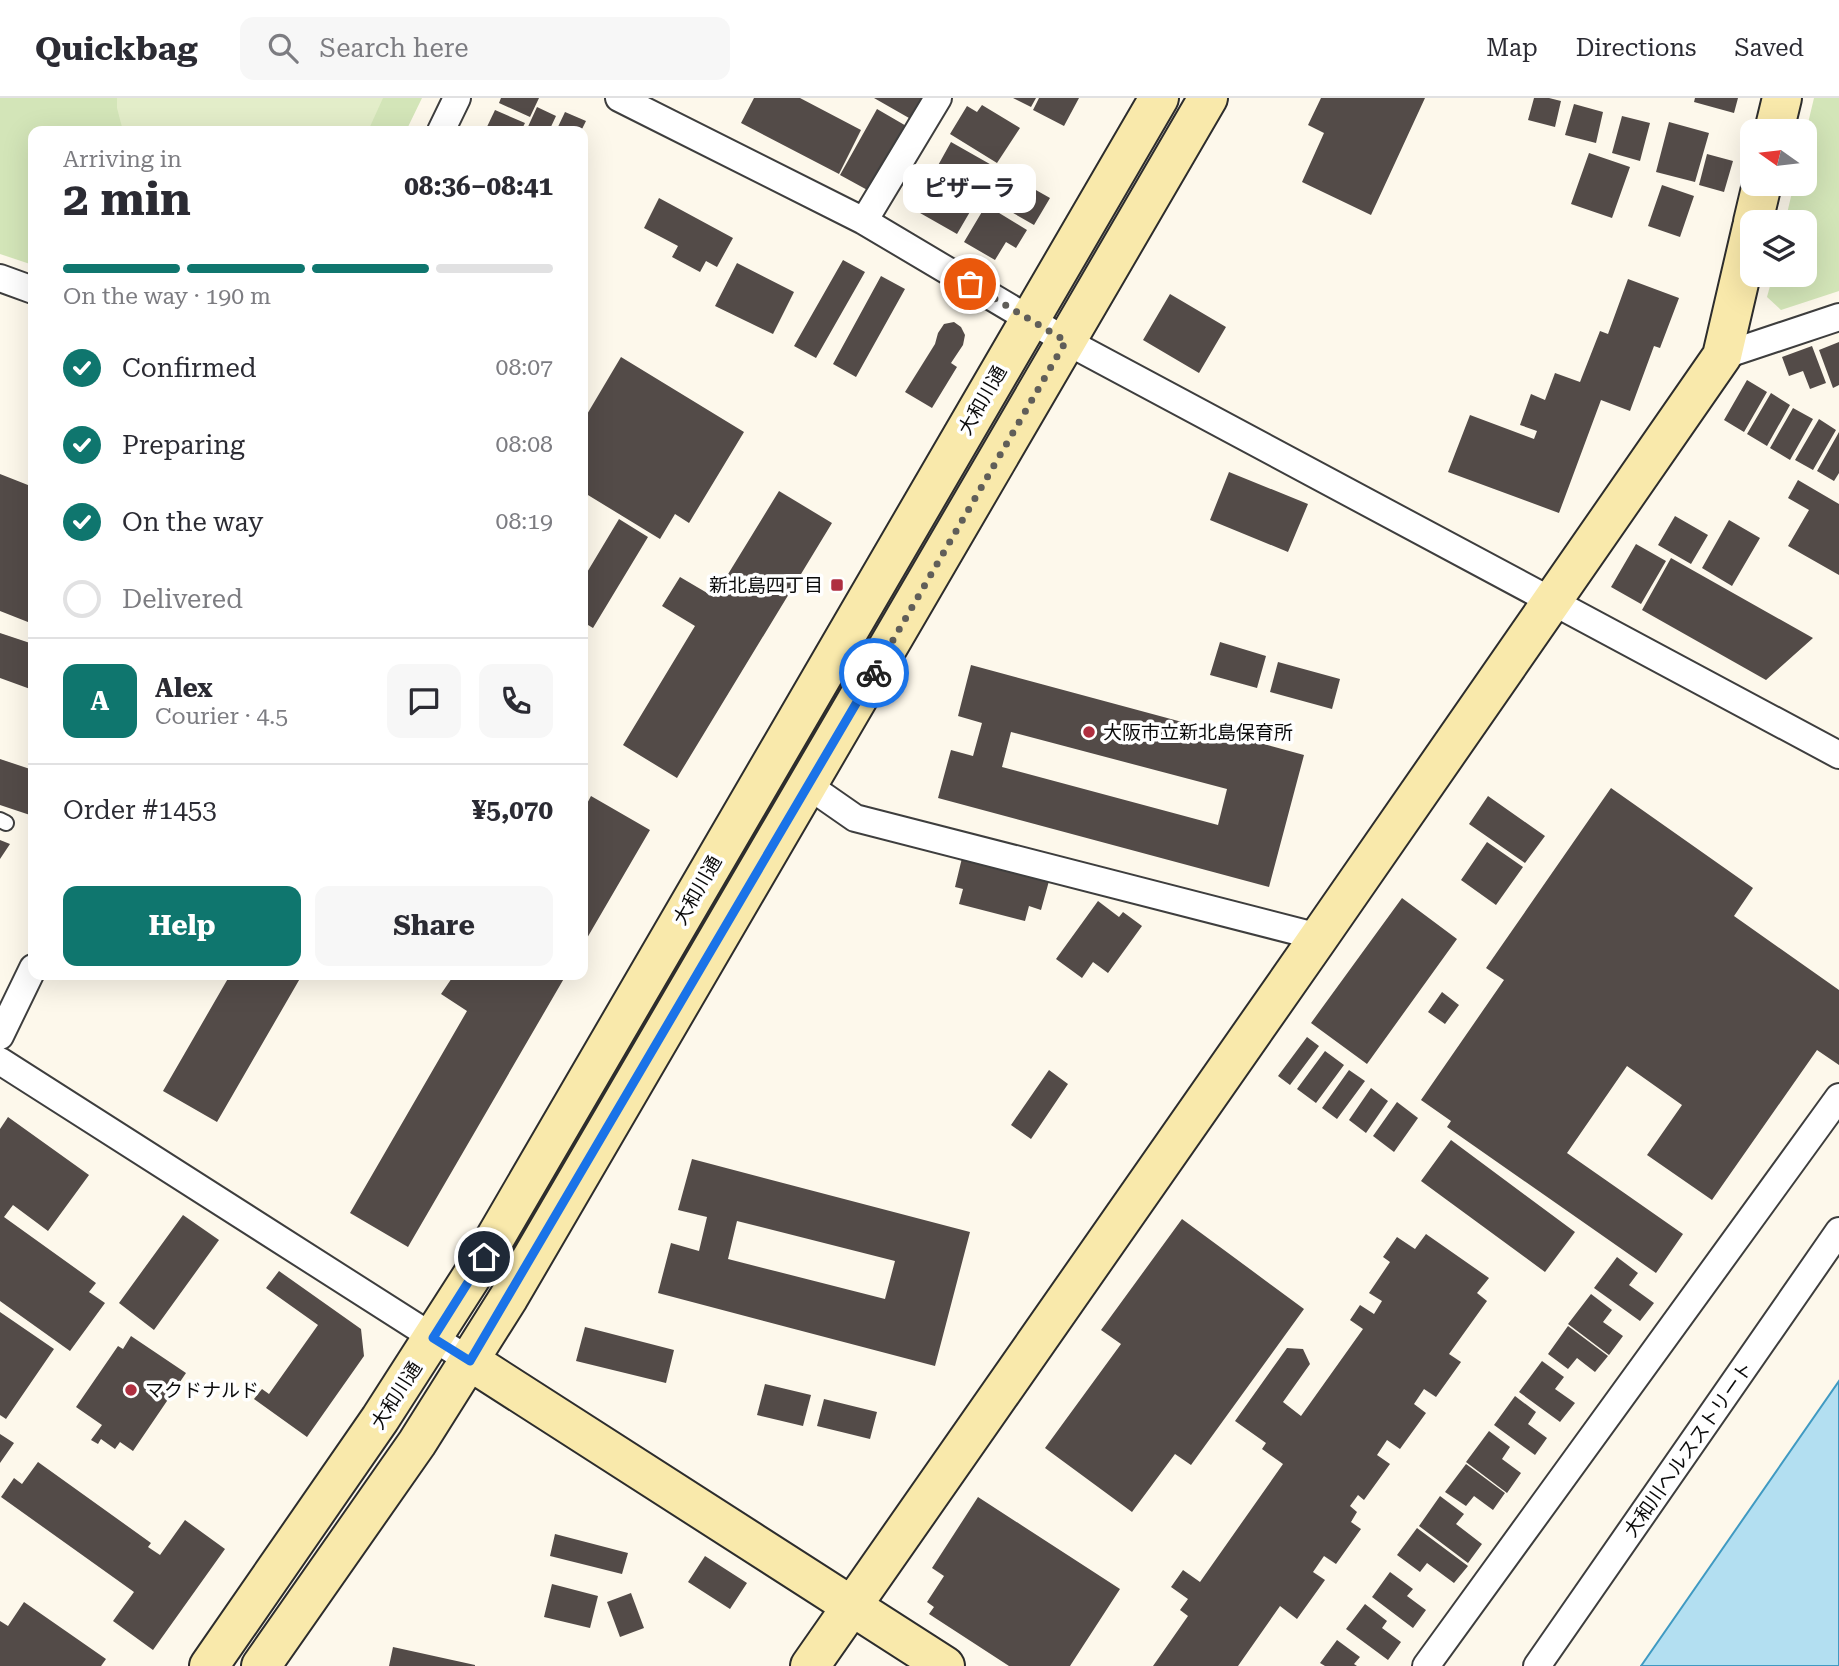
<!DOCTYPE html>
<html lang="en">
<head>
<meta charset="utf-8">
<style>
  :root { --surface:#fff; --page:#f7f7f7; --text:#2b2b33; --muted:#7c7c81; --line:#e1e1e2; --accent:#0f766e }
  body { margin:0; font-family:"Roboto Serif","Noto Sans JP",serif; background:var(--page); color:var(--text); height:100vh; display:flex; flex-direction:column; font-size:26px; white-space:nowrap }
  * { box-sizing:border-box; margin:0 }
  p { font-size:23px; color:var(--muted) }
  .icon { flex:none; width:38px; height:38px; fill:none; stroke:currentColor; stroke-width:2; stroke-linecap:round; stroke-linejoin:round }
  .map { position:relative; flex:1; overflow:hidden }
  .drawer { position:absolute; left:28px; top:28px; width:560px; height:854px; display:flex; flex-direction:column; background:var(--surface); border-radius:14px; box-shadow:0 7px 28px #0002 }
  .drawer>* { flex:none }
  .needle { width:46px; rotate:284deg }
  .fabs { position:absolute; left:1740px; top:21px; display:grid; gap:14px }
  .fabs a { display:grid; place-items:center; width:77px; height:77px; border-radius:14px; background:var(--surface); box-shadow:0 7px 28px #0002; font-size:35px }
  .pin { position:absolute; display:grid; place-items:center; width:60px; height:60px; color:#fff; margin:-30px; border:4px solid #fff; border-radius:50%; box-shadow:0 2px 7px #0007 }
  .courier { position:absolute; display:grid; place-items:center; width:70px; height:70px; margin:-35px; border:5px solid #1a73e8; border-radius:50%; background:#fff; color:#222; box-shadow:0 2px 9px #0007 }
  .bubble { position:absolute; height:49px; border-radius:14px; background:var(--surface); box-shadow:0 7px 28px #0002; font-size:23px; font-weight:700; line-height:49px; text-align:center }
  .headline em { font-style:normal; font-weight:700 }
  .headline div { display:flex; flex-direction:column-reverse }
  .headline { display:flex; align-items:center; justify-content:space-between; height:119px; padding:0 35px }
  h1 { font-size:46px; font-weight:700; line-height:52px }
  .bar { display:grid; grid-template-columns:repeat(4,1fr); gap:10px 7px; align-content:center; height:84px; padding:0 35px }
  .bar i { height:9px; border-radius:5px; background:var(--line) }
  .bar .selected { background:var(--accent) }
  .bar p { grid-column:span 4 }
  .line { display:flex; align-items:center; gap:18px; padding:0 35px; border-top:2px solid var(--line) }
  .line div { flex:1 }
  .round { display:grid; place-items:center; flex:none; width:74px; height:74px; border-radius:14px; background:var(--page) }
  ol { padding:0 35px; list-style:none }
  li { display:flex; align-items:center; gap:21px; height:77px }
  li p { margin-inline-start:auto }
  li .icon { padding:7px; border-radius:50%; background:var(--accent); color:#fff; stroke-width:4 }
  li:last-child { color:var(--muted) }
  li i { width:38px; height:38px; border:4px solid var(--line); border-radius:50% }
  .primary-button { display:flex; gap:14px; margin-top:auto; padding:14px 35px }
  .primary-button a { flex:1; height:80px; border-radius:14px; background:var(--accent); color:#fff; font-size:28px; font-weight:700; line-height:80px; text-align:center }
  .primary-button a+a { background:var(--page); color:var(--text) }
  header { display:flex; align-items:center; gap:42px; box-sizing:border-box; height:98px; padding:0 35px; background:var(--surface); border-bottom:2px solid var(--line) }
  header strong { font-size:33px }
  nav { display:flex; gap:38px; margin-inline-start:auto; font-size:24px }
  .search { width:490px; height:63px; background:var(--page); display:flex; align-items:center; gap:18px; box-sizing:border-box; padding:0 24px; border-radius:14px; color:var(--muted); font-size:26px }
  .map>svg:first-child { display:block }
  .green { fill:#d3e5b8 }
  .pitch { fill:#e3edc9 }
  .water { fill:#b3dff1; stroke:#409ac2; stroke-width:2 }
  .building { fill:#534b48; fill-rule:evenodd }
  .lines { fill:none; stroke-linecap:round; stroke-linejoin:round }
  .lane-casing { stroke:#3e3e3e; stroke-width:18 }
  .street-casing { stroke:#3e3e3e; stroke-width:30 }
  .secondary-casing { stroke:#2d2d2d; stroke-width:42 }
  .lane { stroke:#fff; stroke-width:14 }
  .street { stroke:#fff; stroke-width:26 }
  .secondary { stroke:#f9e9ab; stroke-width:38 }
  .done { stroke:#605e59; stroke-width:7; stroke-dasharray:0 12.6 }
  .route { stroke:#1a73e8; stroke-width:9 }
  .poi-dot { fill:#af2f40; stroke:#fff; stroke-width:2.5 }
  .labels { text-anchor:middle; stroke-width:7; stroke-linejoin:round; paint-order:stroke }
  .street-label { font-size:19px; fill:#0b0b0b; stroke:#fff }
  .poi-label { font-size:19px; fill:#0b0b0b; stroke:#fff; text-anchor:start }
</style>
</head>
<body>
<header>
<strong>Quickbag</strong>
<div class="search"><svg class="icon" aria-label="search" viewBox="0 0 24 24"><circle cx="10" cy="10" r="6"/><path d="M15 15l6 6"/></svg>Search here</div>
<nav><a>Map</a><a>Directions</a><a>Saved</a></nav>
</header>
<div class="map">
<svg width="1839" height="1568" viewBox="0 0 1839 1568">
  <rect width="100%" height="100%" fill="#fdf8eb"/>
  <!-- green -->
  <path class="green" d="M0,0H422L406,33H33V167L0,156Z
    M1814,0H1839V193L1781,212L1767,199L1773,177H1804V124H1785L1794,86H1804V42Z"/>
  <!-- pitch -->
  <path class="pitch" d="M117,0H383L368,33H123L117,10Z"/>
  <!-- water -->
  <path class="water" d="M1839,1283V1568H1640H1641Z"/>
  <!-- building -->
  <path class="building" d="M501,0H539L530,19L499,5Z
    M754,0H800L861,32L839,76L741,25Z
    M874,0H930L916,24Z
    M1013,0H1036L1031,9Z
    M1039,0H1079L1064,28L1033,12Z
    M1321,0H1425L1371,117L1302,84L1324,35L1308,27Z
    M1534,0H1549L1561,3L1555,29L1528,22Z
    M1695,0H1738L1734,15L1694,4Z
    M1574,6L1603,14L1596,45L1565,37Z
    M982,7L1020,30L997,65L950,36L967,8L977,14Z
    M537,9L556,18L549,33H526Z
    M877,11L908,29L871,94L840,77Z
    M495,12L525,25L521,33H485Z
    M565,14L586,23L581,33H556Z
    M1622,18L1650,25L1640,63L1612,55Z
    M1669,24L1709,35L1695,84L1656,74Z
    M951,44L1050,100L1034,127L936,71Z
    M1589,55L1630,69L1612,120L1571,106Z
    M1707,56L1733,63L1724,94L1699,87Z
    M934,74L978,100L957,136L913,111Z
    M1662,87L1694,98L1680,139L1648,128Z
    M659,100L733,140L717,169L706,163L700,174L672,159L678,148L644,130Z
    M986,107L1027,132L1016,150L1006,144L995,162L964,144Z
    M843,162L865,174L816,260L794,248Z
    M737,165L794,194L773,236L715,208Z
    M881,178L905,191L856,279L833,266Z
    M1628,181L1679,200L1660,250L1654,248L1630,313L1601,302L1559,415L1448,374L1470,317L1534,341L1537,333L1520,327L1531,296L1545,302L1555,275L1580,284L1600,233L1608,236Z
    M1170,196L1226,229L1199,275L1143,242Z
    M954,224L961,229L965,237L963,247L951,265L957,269L932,310L905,294L935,246L938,235L944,226Z
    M1839,244V287L1833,290L1819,252Z
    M1812,248L1826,285L1810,291L1803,273L1789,278L1782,259Z
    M621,259L744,334L689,425L675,416L660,441L583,394V323Z
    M1747,282L1767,294L1744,334L1724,322Z
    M1771,295L1790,307L1767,348L1747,336Z
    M1793,310L1813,321L1790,362L1770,350Z
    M1819,321L1836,332L1813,372L1795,362Z
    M1839,334V375L1834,383L1817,373Z
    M1229,374L1308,406L1288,454L1210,422Z
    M0,376L33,389V526L0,513Z
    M1798,382L1839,406V477L1788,448L1809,412L1788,400Z
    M779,393L832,425L677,680L623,647L695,528L662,508L680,479L714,499Z
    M1675,418L1708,437L1691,466L1658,447Z
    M619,421L648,439L593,530L583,524V481Z
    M1729,422L1760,440L1732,488L1702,470Z
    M1636,446L1666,463L1641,506L1611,489Z
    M1671,460L1813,540L1766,582L1642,512Z
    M0,535L33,546V592L0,580Z
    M1220,544L1266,558L1257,590L1210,577Z
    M1278,564L1340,581L1332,611L1270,594Z
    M971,567L1304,657L1269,789L938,700L951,652L973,658L982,625L958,618ZM1011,634L1227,691L1218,727L1002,669Z
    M0,661L33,672V718L0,707Z
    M1611,690L1753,790L1734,818L1839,892V967L1817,952L1712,1102L1647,1057L1682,1007L1627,968L1567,1055L1683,1136L1656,1175L1447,1029L1451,1023L1421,1002L1504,882L1486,870Z
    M591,698L650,732L583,847V713Z
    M1488,698L1545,738L1525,765L1469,726Z
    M0,742L10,746L0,761Z
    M1487,744L1523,769L1496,807L1461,782Z
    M962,760L1049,783L1041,812L1029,808L1025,823L959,806L963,791L955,789Z
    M1402,800L1457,841L1367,966L1311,925Z
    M1098,803L1119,819L1123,814L1142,828L1108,875L1093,864L1082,880L1056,861Z
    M230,877H302L217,1024L163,993Z
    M454,877H566L408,1149L350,1115L467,913L441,896Z
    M1442,894L1459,907L1445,926L1428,914Z
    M1307,939L1319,948L1290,987L1278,978Z
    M1325,953L1344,967L1316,1005L1297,991Z
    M1049,972L1068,986L1031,1041L1011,1027Z
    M1349,972L1365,983L1337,1021L1322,1010Z
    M1371,990L1388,1003L1366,1035L1349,1022Z
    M1397,1004L1418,1020L1394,1054L1373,1038Z
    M8,1019L89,1077L48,1133L13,1107L4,1119L96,1185L89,1194L105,1205L70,1253L0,1203V1031Z
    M1451,1042L1575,1134L1545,1174L1421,1083Z
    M692,1061L970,1134L935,1268L658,1195L671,1145L699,1153L707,1119L678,1112ZM737,1123L895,1163L885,1201L728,1161Z
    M183,1117L219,1142L154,1232L119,1205Z
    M1182,1121L1304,1211L1191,1367L1175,1356L1132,1414L1045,1350L1121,1246L1101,1232Z
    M1426,1136L1489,1180L1477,1195L1487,1203L1449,1256L1461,1264L1436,1299L1424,1291L1414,1306L1426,1315L1400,1351L1387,1342L1377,1357L1390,1366L1364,1402L1358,1397L1350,1408L1357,1414L1351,1424L1361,1431L1336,1466L1324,1458L1313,1474L1325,1482L1297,1521L1280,1508L1238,1568H1153L1188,1518L1180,1512L1188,1501L1171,1489L1183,1472L1200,1484L1283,1366L1262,1351L1266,1345L1235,1323L1287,1250L1303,1251L1310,1266L1283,1304L1301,1318L1363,1231L1350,1222L1360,1207L1374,1216L1382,1203L1369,1195L1390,1164L1383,1159L1397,1139L1415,1151Z
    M1617,1159L1638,1175L1629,1187L1654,1205L1640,1223L1594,1190Z
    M279,1173L361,1231L364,1258L307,1339L254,1301L262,1291L269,1296L318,1227L266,1190Z
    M1591,1196L1612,1212L1603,1224L1623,1238L1609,1257L1568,1226Z
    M0,1214L54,1251L6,1321L0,1317Z
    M1568,1228L1608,1258L1595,1274L1577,1260L1568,1271L1548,1256Z
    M585,1229L674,1252L666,1285L576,1263Z
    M131,1238L186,1275L133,1353L120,1344L115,1351L101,1341L98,1346L91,1342L102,1327L76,1309L118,1248L123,1251Z
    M1542,1263L1564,1279L1555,1291L1575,1305L1560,1324L1519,1294Z
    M765,1286L811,1297L803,1328L757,1317Z
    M1515,1298L1536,1314L1528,1326L1547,1340L1535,1357L1494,1327Z
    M824,1301L877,1314L870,1341L817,1328Z
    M1489,1333L1510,1349L1502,1361L1521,1375L1507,1395L1466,1364Z
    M0,1336L14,1345L0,1365Z
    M38,1364L151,1445L148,1449L160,1457L185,1422L225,1451L153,1552L113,1523L134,1494L1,1399L14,1380L22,1386Z
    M1466,1366L1505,1395L1493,1412L1474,1398L1466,1408L1445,1394Z
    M1440,1398L1464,1416L1456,1426L1482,1446L1468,1465L1419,1428Z
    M978,1399L1120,1491L1070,1568H1009L929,1516L934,1509L927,1504L944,1478L932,1470Z
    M1417,1430L1468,1468L1454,1485L1427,1465L1420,1474L1397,1457Z
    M555,1436L628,1455L622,1476L550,1458Z
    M705,1458L747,1485L730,1511L688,1484Z
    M1390,1474L1413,1491L1407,1498L1426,1512L1413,1530L1372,1499Z
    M552,1486L598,1498L590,1530L544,1519Z
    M631,1495L644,1530L620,1539L607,1504Z
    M24,1504L106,1561L101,1568H0V1523L8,1528Z
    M1365,1506L1387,1523L1382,1530L1401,1544L1388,1562L1346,1531Z
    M1337,1542L1360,1559L1354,1566L1357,1568H1325L1320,1565Z
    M393,1549L475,1567V1568H389Z"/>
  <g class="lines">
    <!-- lane casing -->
    <g class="lane-casing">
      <path id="lane" d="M0,722L6,725"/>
    </g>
    <!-- street casing -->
    <g class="street-casing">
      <path id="street" d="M619,0L864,123L1066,243L1839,657
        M441,33L457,0
        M864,123L938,0
        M0,180L33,192
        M1722,258L1839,219
        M809,688L855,720L1319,839
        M0,938L33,870
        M0,963L470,1263
        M1426,1568L1839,999
        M1537,1568L1839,1133"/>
    </g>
    <!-- secondary casing -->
    <g class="secondary-casing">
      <path id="secondary" d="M1774,33L1782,0
        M1753,124L1762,86
        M470,1263L945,1568
        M209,1568L380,1321L484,1159L1159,0
        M261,1568L417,1345L509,1199L1208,0
        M810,1568L1319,839L1722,258L1752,129"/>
    </g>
    <!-- lane -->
    <use href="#lane" class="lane"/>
    <!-- street -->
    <use href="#street" class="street"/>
    <!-- secondary -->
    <use href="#secondary" class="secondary"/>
  </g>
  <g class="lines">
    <!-- done -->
    <path class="done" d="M874,575L1066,243L970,186"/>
    <!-- route -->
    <path class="route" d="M484,1159L433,1240L470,1263L874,575"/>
  </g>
  <!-- markers -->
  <g class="poi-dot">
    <rect x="830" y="480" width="14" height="14" rx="3.5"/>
    <circle cx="1089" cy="634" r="7"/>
    <circle cx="131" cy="1292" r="7"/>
  </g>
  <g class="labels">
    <!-- street labels -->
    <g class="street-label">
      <text transform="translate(982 302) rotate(-60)" y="7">大和川通</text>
      <text transform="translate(697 792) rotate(-60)" y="7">大和川通</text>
      <text transform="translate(396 1297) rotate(-57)" y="7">大和川通</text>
      <text transform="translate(1688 1351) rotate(-55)" y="7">大和川ヘルスストリート</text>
    </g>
    <!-- poi labels -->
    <g class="poi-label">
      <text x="823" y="494" text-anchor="end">新北島四丁目</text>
      <text x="1103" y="641">大阪市立新北島保育所</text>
      <text x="145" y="1299">マクドナルド</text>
    </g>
  </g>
</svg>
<div class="fabs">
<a><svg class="needle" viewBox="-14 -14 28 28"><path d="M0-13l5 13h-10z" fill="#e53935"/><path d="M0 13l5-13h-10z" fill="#7c7c81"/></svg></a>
<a><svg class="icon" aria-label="layers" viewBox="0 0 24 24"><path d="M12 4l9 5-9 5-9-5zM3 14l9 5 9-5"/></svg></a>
</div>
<div class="pin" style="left:970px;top:186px;background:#ea580c"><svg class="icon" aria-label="bag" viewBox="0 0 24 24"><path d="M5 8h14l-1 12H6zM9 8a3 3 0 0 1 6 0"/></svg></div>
<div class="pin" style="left:484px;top:1159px;background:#1f2937"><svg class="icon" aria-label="home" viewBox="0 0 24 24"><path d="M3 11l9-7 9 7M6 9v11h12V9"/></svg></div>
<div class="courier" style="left:874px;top:575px"><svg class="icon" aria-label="bike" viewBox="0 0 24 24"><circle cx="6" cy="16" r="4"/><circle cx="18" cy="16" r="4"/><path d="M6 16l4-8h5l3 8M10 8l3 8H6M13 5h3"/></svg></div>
<div class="bubble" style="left:903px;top:66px;width:133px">ピザーラ</div>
<section class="drawer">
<div class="headline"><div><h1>2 min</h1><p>Arriving in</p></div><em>08:36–08:41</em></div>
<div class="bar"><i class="selected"></i><i class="selected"></i><i class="selected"></i><i></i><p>On the way · 190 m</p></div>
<ol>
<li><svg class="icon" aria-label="check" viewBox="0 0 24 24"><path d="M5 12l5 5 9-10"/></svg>Confirmed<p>08:07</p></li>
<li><svg class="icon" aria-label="check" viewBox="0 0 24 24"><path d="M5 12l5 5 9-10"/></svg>Preparing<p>08:08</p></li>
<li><svg class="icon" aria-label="check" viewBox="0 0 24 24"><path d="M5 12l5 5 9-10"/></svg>On the way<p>08:19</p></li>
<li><i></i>Delivered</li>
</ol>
<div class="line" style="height:126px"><b class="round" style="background:var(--accent);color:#fff">A</b><div><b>Alex</b><p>Courier · 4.5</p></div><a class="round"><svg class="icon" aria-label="chat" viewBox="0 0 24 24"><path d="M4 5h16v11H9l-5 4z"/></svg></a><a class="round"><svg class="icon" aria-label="phone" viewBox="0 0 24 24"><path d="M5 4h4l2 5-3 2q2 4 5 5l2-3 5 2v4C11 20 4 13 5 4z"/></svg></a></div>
<div class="line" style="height:91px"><div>Order #1453</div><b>¥5,070</b></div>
<div class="primary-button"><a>Help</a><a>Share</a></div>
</section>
</div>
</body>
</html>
